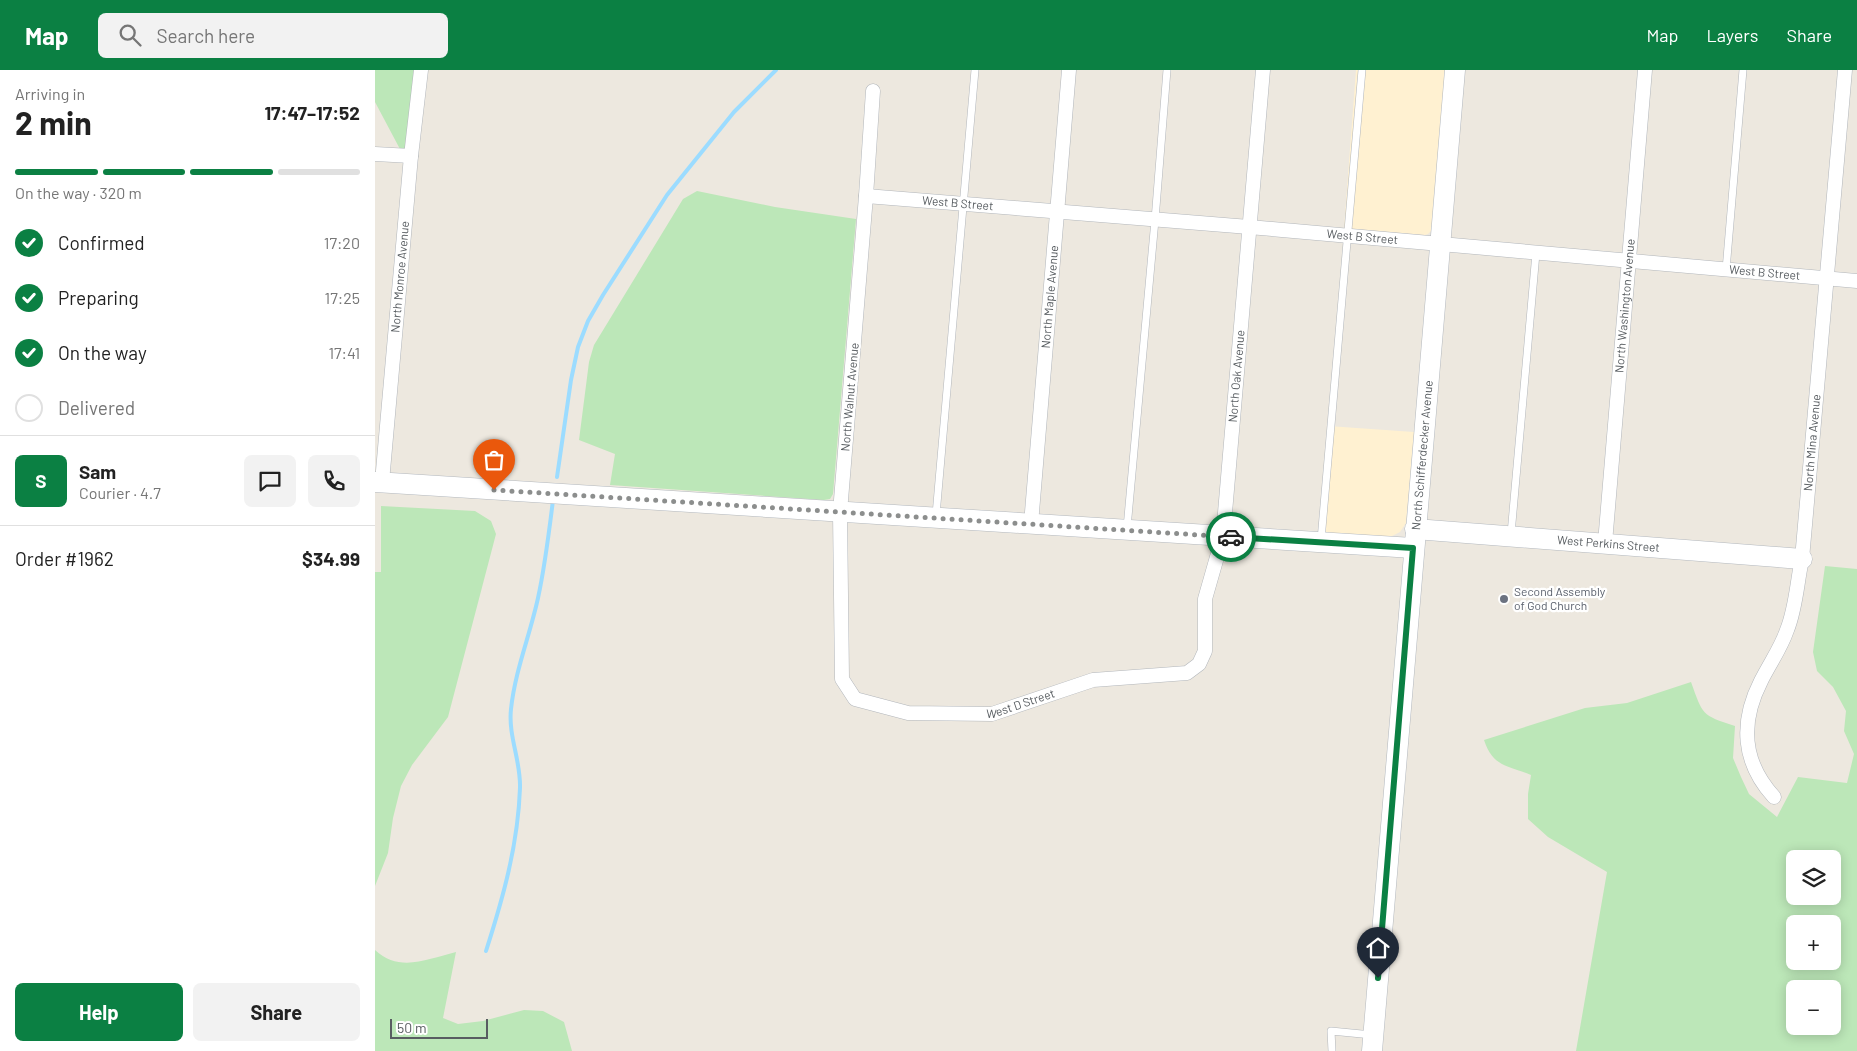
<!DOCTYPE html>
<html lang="en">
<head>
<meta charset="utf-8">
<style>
  :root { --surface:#fff; --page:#f2f2f2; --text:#222; --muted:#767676; --line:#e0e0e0; --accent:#0b8043 }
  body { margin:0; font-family:Barlow,sans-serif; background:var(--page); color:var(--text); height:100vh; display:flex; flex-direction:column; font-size:19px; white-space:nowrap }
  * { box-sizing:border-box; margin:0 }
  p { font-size:16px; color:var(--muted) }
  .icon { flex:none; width:28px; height:28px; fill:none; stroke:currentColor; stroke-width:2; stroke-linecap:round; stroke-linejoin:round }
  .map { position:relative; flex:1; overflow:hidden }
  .drawer { display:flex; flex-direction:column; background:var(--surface); width:375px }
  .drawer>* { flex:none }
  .fabs { position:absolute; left:1411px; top:780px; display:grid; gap:10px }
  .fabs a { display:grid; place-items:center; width:55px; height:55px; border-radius:8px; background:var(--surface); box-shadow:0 2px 12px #0003; font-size:25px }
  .scale { position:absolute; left:15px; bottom:12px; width:98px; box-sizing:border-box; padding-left:5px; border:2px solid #585d61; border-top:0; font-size:14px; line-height:18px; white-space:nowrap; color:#585d61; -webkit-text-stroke:4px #fff; paint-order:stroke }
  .pin { position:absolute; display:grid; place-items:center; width:42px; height:42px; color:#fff; margin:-51px -21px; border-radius:50% 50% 50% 0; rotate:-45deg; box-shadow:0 0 5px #0007 }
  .pin .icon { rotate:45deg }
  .courier { position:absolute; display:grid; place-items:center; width:50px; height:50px; margin:-25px; border:4px solid #0b8043; border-radius:50%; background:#fff; color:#222; box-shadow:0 1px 6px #0007 }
  .overview em { font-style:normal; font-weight:700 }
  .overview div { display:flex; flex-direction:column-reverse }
  .overview { display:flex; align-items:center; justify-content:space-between; height:85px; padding:0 15px }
  h1 { font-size:32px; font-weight:700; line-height:38px }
  .bar { display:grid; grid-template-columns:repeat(4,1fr); gap:8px 5px; align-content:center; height:60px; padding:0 15px }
  .bar i { height:6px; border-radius:4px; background:var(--line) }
  .bar .active { background:var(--accent) }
  .bar p { grid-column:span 4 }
  .line { display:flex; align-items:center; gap:12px; padding:0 15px; border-top:1px solid var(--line) }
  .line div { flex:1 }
  .round { display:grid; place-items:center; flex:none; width:52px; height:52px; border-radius:8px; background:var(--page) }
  ol { padding:0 15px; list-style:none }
  li { display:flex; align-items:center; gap:15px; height:55px }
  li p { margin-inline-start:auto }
  li .icon { padding:5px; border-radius:50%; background:var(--accent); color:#fff; stroke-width:4 }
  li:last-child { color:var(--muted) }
  li i { width:28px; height:28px; border:2px solid var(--line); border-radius:50% }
  .cta { display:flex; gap:10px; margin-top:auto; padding:10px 15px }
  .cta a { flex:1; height:58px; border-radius:8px; background:var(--accent); color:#fff; font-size:20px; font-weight:700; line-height:58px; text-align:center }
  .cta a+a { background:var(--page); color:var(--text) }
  header { display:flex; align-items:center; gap:30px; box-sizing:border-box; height:70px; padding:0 25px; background:var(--accent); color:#fff }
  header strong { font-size:24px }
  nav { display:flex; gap:28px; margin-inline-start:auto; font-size:18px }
  .search { width:350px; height:45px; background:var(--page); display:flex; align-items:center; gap:12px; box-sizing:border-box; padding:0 18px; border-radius:8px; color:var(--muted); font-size:19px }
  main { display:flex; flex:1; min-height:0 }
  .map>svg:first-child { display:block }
  .commercial { fill:#fff1d1 }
  .green { fill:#bce7b8; fill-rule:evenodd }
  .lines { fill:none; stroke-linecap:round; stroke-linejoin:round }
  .stream { stroke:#9cdcff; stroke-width:4 }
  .lane-casing { stroke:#b2b6bb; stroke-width:8 }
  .street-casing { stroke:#b2b6bb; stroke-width:15 }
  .secondary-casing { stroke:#b3b8be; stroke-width:21 }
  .lane { stroke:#fff; stroke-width:7 }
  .street { stroke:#fff; stroke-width:14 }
  .secondary { stroke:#fff; stroke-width:20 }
  .done { stroke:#8c8e8d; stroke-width:5; stroke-dasharray:0 9 }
  .route { stroke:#0b8043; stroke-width:6 }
  .worship-dot { fill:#6b7280; stroke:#fff; stroke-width:2 }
  .labels { text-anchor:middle; stroke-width:4.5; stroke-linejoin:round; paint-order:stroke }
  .street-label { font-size:12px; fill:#585d61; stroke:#fff }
  .worship-label { font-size:12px; fill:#5b616d; stroke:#fff; text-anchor:start }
</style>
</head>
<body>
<header>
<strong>Map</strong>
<div class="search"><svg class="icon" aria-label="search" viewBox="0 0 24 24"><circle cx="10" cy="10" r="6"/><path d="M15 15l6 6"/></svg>Search here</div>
<nav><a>Map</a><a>Layers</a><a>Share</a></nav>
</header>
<main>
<section class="drawer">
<div class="overview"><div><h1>2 min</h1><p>Arriving in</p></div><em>17:47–17:52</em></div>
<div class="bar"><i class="active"></i><i class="active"></i><i class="active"></i><i></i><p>On the way · 320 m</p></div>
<ol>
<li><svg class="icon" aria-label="check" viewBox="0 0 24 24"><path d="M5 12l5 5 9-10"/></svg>Confirmed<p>17:20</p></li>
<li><svg class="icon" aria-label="check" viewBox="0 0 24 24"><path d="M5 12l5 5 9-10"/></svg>Preparing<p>17:25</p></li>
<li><svg class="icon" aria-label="check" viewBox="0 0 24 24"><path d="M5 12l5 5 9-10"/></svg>On the way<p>17:41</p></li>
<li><i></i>Delivered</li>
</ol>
<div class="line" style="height:90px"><b class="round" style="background:var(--accent);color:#fff">S</b><div><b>Sam</b><p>Courier · 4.7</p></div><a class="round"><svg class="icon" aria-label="chat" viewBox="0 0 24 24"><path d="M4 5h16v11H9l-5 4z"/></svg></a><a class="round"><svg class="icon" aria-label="phone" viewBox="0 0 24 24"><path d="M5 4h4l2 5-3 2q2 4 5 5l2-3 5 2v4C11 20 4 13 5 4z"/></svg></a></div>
<div class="line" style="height:65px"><div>Order #1962</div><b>$34.99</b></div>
<div class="cta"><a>Help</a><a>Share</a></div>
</section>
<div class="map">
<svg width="1482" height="981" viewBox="0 0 1482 981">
  <rect width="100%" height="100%" fill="#ede8df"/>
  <!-- commercial -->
  <path class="commercial" d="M981,0H1071L1058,159L1053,164L1050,165L969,158Z
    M953,356L1039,362L1031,453L1025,462L1013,468L944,465Z"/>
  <!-- green -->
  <path class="green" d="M0,0H40L30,79L26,81L0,32Z
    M322,121L400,137L481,149L458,424L455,429L449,430L235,415L240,384L204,370L214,292L219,275L308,129Z
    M6,436L100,441L116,451L121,464L73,647L37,695L26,716L18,748L13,783L0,816V502H6Z
    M1450,496L1482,499V981H1201L1232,802L1173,767L1153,749V724L1156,705C1132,695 1118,697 1109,670L1210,638L1252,633L1316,612C1328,645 1326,645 1360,656L1358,688L1366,707L1374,724L1402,747L1423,707L1472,713L1479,684L1469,661L1471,641L1458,617L1442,601L1438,582ZM1420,789H1458V826H1420ZM1420,854H1458V891H1420ZM1420,919H1458V956H1420Z
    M0,880C25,903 52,889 81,882L68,948L83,954L108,951L149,940L168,941L189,952L197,981H0Z"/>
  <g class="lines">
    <!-- stream -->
    <path class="stream" d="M182,407L196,310L203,277L213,251L228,225L292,125L359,42L401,0
      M111,881C128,828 143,775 145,718C146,691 133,666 136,639C140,601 155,565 163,528C170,496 174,463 178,430"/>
    <!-- lane casing -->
    <g class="lane-casing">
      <path id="lane" d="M1351,200L1368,0
        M561,445L600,0
        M752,458L780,150L792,0
        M1136,464L1161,183
        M946,470L987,0
        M957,981L956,961L997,965"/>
    </g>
    <!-- street casing -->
    <g class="street-casing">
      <g id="street">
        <path id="s1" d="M498,21L491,126L465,442L467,609L480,629L533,643L617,644L718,610L812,603L824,594L830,581V529L848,466L888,0"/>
        <path d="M0,84L36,86"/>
        <path id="s2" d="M491,126L874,157L1482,211"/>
        <path id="s3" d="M7,412L36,86L46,0"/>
        <path id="s4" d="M656,454L694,0"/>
        <path id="s5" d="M1230,473L1270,0"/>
        <path id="s6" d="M1399,727C1367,692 1365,652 1386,611C1395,593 1406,578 1412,560C1421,538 1422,512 1427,489L1470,0"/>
      </g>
    </g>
    <!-- secondary casing -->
    <g class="secondary-casing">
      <g id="secondary">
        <path d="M0,412L1038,478"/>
        <path id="s7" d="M1040,459L1427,489"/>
        <path id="s8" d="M997,981L1080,0"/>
      </g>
    </g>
    <!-- lane -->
    <use href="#lane" class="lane"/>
    <!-- street -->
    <use href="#street" class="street"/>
    <!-- secondary -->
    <use href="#secondary" class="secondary"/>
  </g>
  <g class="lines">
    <!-- done -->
    <path class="done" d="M119,420L856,467"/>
    <!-- route -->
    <path class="route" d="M856,467L1038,478L1003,908"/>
  </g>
  <!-- markers -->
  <circle class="worship-dot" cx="1129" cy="529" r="5"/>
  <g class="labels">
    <!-- street labels -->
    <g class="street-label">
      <text dy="4" stroke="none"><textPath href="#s2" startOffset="92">West B Street</textPath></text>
      <text dy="4" stroke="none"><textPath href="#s2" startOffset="498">West B Street</textPath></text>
      <text dy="4" stroke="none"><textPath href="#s2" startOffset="902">West B Street</textPath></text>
      <text dy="4" stroke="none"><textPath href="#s3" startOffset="206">North Monroe Avenue</textPath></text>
      <text dy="4" stroke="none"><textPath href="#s4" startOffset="228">North Maple Avenue</textPath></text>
      <text dy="4" stroke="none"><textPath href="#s5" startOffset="238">North Washington Avenue</textPath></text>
      <text dy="4" stroke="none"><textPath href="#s1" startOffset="1260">North Oak Avenue</textPath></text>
      <text transform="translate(475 327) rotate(-85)" y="4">North Walnut Avenue</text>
      <text dy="4" stroke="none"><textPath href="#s6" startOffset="372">North Mina Avenue</textPath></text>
      <text dy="4" stroke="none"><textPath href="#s8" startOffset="598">North Schifferdecker Avenue</textPath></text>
      <text dy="4" stroke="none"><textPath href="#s7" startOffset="194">West Perkins Street</textPath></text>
      <text dy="4" stroke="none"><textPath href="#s1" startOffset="782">West D Street</textPath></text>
    </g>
    <!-- worship labels -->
    <g class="worship-label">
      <text x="1139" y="526">Second Assembly<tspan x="1139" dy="14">of God Church</tspan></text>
    </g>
  </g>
</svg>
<div class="fabs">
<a><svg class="icon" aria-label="layers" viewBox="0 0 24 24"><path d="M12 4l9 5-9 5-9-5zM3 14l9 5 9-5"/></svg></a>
<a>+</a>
<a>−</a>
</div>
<div class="scale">50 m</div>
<div class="pin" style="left:119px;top:420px;background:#ea580c"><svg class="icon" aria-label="bag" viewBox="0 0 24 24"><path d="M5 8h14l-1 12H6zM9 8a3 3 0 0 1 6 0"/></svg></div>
<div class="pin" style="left:1003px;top:908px;background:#1f2937"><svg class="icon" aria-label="home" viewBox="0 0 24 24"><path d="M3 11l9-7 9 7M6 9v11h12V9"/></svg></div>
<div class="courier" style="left:856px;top:467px"><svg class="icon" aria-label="car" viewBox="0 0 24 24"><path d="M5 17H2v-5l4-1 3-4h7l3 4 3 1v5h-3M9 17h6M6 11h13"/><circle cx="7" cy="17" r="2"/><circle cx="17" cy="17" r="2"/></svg></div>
</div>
</main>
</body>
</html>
